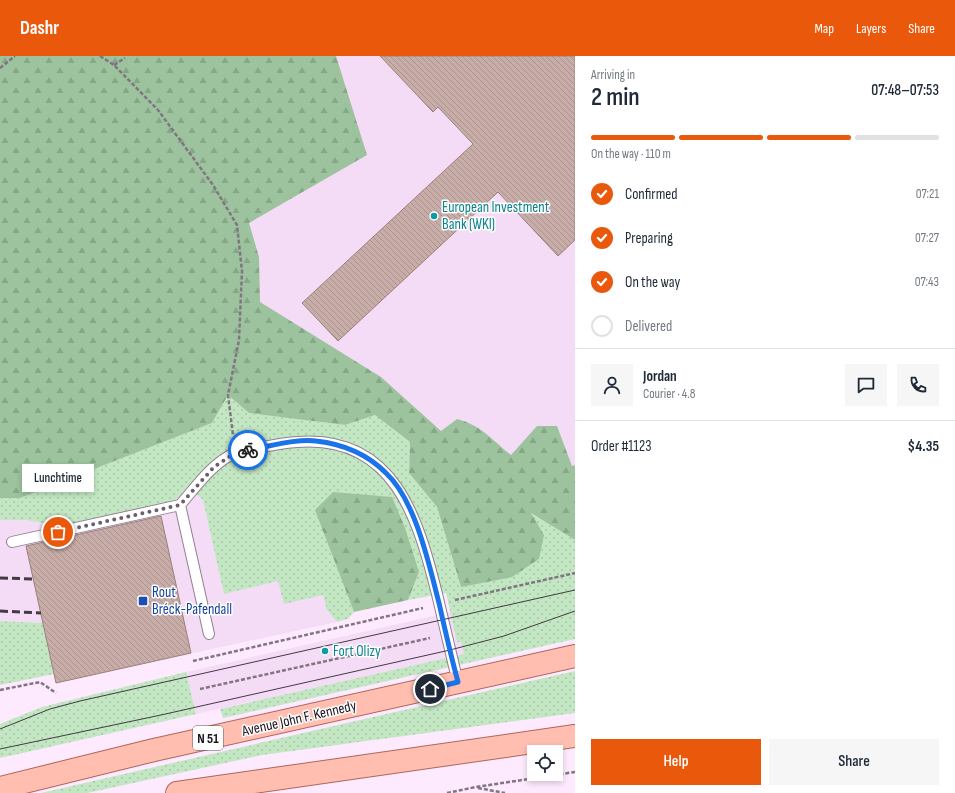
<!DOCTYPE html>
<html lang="en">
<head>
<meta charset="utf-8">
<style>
  :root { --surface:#fff; --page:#f6f6f7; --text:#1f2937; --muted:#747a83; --line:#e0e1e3; --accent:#ea580c }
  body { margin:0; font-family:"Sofia Sans Condensed",sans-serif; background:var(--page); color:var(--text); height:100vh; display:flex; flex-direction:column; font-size:15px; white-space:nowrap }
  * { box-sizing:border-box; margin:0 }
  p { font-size:13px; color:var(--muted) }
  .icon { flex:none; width:22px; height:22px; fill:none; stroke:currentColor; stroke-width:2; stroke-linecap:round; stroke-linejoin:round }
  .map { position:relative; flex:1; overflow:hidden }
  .drawer { display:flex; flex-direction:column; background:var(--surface); width:380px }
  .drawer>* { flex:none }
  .buttons { position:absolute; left:527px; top:689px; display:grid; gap:8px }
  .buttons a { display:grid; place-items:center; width:36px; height:36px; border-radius:0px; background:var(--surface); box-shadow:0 2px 6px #0003; font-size:20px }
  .pin { position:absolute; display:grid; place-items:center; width:34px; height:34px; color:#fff; margin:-17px; border:2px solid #fff; border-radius:50%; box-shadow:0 1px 4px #0007 }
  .courier { position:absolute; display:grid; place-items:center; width:40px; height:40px; margin:-20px; border:3px solid #1a73e8; border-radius:50%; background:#fff; color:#222; box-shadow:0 1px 5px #0007 }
  .bubble { position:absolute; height:28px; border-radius:0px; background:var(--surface); box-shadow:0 2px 6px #0003; font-size:13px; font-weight:600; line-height:28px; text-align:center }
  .summary em { font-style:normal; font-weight:600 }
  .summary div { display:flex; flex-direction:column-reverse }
  .summary { display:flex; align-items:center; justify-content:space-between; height:68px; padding:0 16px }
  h1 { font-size:26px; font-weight:600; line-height:30px }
  .bar { display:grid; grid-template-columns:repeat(4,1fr); gap:6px 4px; align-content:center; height:48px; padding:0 16px }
  .bar i { height:5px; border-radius:3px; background:var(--line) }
  .bar .selected { background:var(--accent) }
  .bar p { grid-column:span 4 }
  .line { display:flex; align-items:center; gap:10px; padding:0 16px; border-top:1px solid var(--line) }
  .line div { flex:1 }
  .round { display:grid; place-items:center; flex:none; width:42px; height:42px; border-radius:0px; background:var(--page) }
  ol { padding:0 16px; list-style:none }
  li { display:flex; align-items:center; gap:12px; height:44px }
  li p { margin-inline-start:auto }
  li .icon { padding:4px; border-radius:50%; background:var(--accent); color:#fff; stroke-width:4 }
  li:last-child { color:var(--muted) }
  li i { width:22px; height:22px; border:2px solid var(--line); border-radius:50% }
  .cta { display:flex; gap:8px; margin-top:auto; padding:8px 16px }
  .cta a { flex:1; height:46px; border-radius:0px; background:var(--accent); color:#fff; font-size:16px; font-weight:600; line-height:46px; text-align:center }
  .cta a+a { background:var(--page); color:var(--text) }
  header { display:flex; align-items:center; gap:24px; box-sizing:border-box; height:56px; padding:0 20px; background:var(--accent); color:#fff }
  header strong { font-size:19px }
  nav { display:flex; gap:22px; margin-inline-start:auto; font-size:14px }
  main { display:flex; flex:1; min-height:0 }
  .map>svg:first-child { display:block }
  .built { fill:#f5dcf6 }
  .grass { fill:url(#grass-dots) }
  .forest { fill:url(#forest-firs) }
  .building { fill:url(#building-back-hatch); stroke:#9b807b }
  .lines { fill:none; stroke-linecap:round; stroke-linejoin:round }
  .lane-casing { stroke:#917f92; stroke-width:12 }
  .primary-casing { stroke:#af6659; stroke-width:24 }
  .path { stroke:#817581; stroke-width:2.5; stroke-dasharray:4 2; stroke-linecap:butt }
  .lane { stroke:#fff; stroke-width:10 }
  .primary { stroke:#ffbeb0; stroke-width:22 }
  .tram { stroke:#433a43; stroke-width:1 }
  .rail { stroke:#433a43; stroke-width:3; stroke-dasharray:8 4; stroke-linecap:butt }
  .done { stroke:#6a5f6a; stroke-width:4; stroke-dasharray:0 7.2 }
  .route { stroke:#1a73e8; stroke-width:5 }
  .culture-dot { fill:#0f9aa8; stroke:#fefefe; stroke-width:1.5 }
  .transit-dot { fill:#1a4fb4; stroke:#fefefe; stroke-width:1.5 }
  .labels { text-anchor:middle; stroke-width:3; stroke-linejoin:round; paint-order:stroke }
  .shield { fill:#fefefe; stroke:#5f5a5f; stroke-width:1 }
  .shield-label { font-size:14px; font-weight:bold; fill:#1b141b }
  .culture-label { font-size:15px; fill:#0d838f; stroke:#fefefe; text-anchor:start }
  .transit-label { font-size:15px; fill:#164399; stroke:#fefefe; text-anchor:start }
  .street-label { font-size:15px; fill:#1b141b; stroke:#fefefe }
</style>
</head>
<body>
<header>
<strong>Dashr</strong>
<nav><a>Map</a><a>Layers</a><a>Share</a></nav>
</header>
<main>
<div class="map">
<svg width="575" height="737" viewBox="0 0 575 737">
  <defs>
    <pattern id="grass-dots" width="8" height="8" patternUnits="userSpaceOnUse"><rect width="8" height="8" fill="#c3e6c3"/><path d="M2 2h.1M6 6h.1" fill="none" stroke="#a7c4a7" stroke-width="1.8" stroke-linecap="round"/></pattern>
    <pattern id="forest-firs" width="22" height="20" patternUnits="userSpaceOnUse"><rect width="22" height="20" fill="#9cc39d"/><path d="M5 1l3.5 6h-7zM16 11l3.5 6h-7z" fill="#86a787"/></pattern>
    <pattern id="building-back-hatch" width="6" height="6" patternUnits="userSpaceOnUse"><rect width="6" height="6" fill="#c8aca7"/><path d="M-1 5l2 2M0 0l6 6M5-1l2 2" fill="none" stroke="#ab938f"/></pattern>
  </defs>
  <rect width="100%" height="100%" fill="#fdeafe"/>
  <!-- built -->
  <path class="built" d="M123,0H575V454L493,431L381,321L259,246V201Z
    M188,429L203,444L224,538L278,525L323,539L327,554L337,566L56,627L43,567L0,565V464H27L62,471L180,440Z
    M451,556L457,586L461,585L464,598L196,658L186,616Z"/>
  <!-- grass -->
  <path class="grass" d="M228,339L249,357L345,369L375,359L410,386L409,417L437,451L461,531L531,457L575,484V583L223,662L220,653L464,598L461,586H457L446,537L408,544L419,516L316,454L354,556L348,563L337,566L327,554L323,539L284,548L278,525L224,538L203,444L188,430L180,440L171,447L62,471L27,464H0V442H20L212,367Z
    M0,565L43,567L54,618L0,629Z
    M575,615V657L262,699L87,737H41Z
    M186,616L196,658L0,702V668L42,651Z"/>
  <!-- forest -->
  <path class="forest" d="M0,0H336L367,99L249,167L259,201L260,246L381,321L441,375L457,363C481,369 492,384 511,399L537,370H557L572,410L575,409V484L531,457L544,479L539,503L512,521L461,531L437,451L409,417L410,386L375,359L345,369L249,357L228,339L212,367L20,442H0Z
    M333,436L392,441L405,472L419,516L408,544L354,556L315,454Z"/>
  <!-- building -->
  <path class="building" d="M380,0H575V184L558,200L498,136L338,285L302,247L473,88L438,51L433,56Z
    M161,460L191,597L56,627L26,490Z"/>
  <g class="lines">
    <!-- lane casing -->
    <g class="lane-casing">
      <path id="lane" d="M180,449C196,431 212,407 235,397C240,395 247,395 253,393C267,390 282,387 297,386C394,378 418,462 437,538C444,568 451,597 458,627
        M12,486L180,449L209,578"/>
    </g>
    <!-- primary casing -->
    <g class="primary-casing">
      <path id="primary" d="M0,732L154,694L575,600
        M177,737L575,680"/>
    </g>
    <!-- path -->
    <path class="path" d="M100,0L114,9L158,54L213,129L237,169L242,215L239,284L228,339L233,379
      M114,9L125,2
      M0,12L15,0
      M455,544L575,517
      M193,605L423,552
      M200,633L430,582
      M0,634L40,626L56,637
      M478,732L505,737
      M447,737L476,731L575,716"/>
    <!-- lane -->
    <use href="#lane" class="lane"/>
    <!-- primary -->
    <use href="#primary" class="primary"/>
    <!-- tram -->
    <path class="tram" d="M0,673L50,653L80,645L575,534
      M0,693L161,659L450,594L504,580L575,555"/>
    <!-- rail -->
    <path class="rail" d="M0,522L33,523
      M0,555L41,557"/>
  </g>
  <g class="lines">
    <!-- done -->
    <path class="done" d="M58,476L180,449L214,411L235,397L248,394"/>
    <!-- route -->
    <path class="route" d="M248,394C267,391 298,382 316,385C343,388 367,398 386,417C416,445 429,509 439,547C445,574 451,600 458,626L430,633"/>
  </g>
  <!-- markers -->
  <g class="culture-dot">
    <circle cx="434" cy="160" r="4"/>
    <circle cx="325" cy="595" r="4"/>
  </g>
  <rect class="transit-dot" x="138" y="540" width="10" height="10" rx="2"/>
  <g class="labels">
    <!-- shield labels -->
    <rect class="shield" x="193" y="670" width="30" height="24" rx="3"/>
    <g class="shield-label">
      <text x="208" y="687">N 51</text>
    </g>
    <!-- culture labels -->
    <g class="culture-label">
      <text x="442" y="156">European Investment<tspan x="442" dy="17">Bank (WKI)</tspan></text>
      <text x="333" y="600">Fort Olizy</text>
    </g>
    <!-- transit labels -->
    <g class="transit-label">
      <text x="152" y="541">Rout<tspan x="152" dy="17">Bréck-Pafendall</tspan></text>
    </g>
    <!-- street labels -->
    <g class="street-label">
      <text transform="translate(299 662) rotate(-13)" y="5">Avenue John F. Kennedy</text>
    </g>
  </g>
</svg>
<div class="buttons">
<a><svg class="icon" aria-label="locate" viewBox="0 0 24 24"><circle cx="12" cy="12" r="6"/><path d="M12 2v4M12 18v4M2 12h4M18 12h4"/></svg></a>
</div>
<div class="pin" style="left:58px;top:476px;background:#ea580c"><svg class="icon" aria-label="bag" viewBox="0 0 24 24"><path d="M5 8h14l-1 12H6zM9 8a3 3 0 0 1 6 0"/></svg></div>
<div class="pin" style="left:430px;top:633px;background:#1f2937"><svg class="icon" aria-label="home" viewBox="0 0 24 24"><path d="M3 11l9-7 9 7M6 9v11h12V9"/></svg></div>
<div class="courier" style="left:248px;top:394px"><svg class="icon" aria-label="bike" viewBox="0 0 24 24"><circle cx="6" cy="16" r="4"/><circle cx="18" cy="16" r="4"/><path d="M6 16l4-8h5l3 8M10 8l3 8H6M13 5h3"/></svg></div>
<div class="bubble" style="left:22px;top:408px;width:72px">Lunchtime</div>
</div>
<section class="drawer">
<div class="summary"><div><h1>2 min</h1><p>Arriving in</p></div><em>07:48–07:53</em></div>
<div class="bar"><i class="selected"></i><i class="selected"></i><i class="selected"></i><i></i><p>On the way · 110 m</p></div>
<ol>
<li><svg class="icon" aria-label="check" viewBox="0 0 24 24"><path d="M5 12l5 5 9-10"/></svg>Confirmed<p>07:21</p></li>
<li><svg class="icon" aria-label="check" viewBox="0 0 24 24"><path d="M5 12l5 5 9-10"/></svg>Preparing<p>07:27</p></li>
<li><svg class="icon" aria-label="check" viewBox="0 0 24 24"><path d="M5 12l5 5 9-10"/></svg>On the way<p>07:43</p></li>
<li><i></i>Delivered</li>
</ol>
<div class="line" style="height:72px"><a class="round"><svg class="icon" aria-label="person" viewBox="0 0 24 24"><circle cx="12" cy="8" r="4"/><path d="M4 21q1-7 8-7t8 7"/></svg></a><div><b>Jordan</b><p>Courier · 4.8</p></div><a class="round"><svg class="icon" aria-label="chat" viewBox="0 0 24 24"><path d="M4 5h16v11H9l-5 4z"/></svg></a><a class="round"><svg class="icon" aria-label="phone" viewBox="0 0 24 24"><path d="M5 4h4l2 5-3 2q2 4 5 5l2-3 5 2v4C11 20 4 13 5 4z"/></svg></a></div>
<div class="line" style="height:52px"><div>Order #1123</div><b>$4.35</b></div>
<div class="cta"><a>Help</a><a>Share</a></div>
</section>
</main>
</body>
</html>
